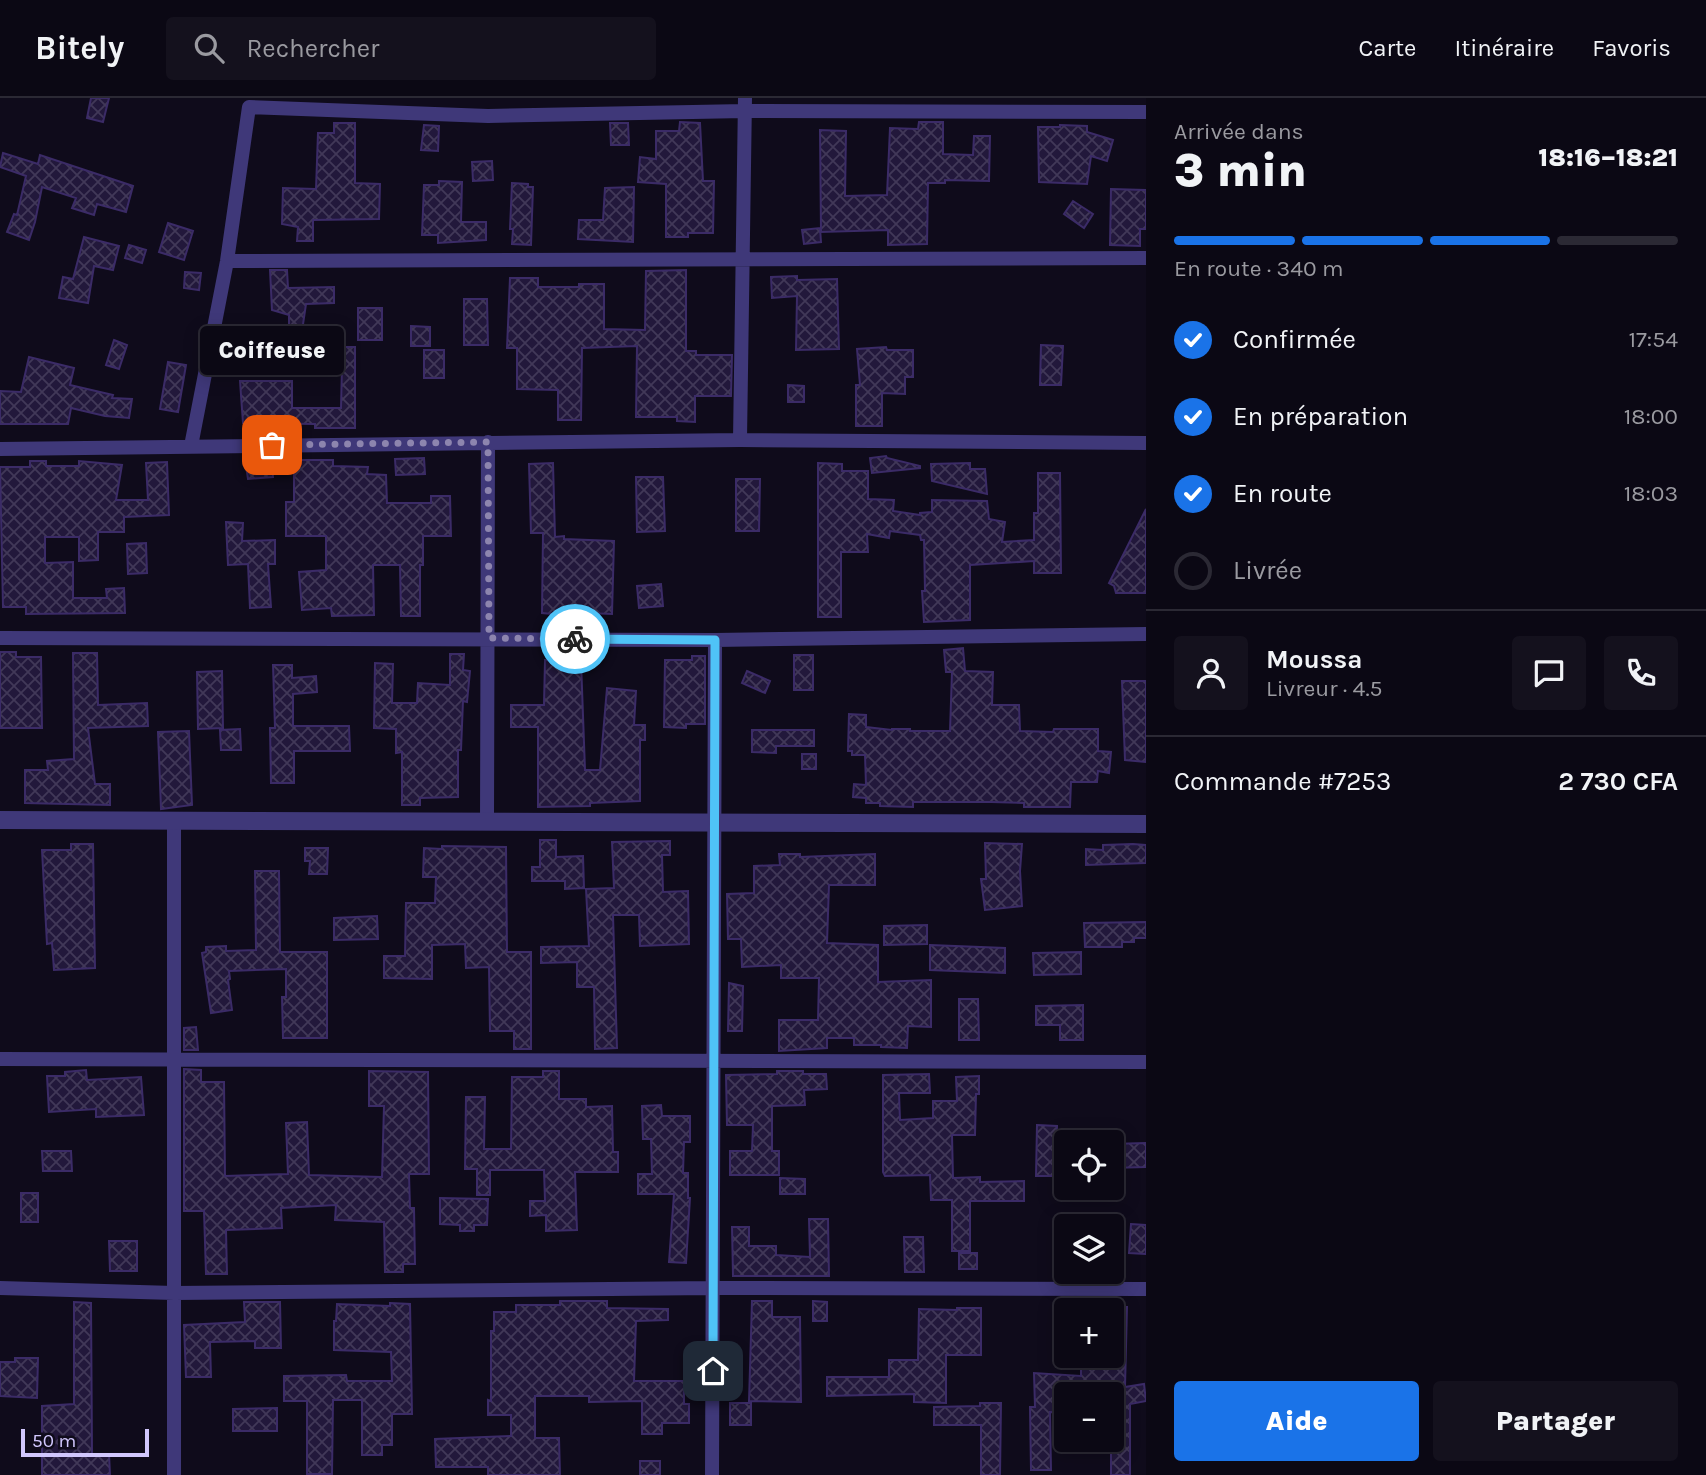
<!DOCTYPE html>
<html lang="fr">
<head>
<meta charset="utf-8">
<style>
  :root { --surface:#0b0814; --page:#14111d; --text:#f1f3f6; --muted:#9a9aa0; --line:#2b2934; --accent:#1a73e8 }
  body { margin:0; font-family:Karla,sans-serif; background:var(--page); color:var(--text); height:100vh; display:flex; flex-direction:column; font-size:26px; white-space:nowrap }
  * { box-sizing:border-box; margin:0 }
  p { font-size:23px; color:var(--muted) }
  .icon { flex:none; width:38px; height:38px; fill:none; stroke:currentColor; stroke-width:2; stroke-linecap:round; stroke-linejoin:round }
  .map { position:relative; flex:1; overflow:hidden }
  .panel { display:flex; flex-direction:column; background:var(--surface); width:560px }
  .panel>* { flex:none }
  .buttons { position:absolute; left:1054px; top:1032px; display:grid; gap:14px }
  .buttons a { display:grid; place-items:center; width:70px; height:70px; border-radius:7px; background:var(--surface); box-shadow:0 4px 18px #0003,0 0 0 2px var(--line); font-size:35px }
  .scale { position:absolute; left:21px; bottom:18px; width:128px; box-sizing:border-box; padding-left:7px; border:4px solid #d1c7fd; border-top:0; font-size:19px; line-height:24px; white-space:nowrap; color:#d1c7fd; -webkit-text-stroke:5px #0f0b1b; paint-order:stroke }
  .pin { position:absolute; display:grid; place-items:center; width:60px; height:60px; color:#fff; margin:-30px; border-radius:14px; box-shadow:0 4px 10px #0006 }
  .courier { position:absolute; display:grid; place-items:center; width:70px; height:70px; margin:-35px; border:5px solid #4fc3f7; border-radius:50%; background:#fff; color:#222; box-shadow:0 2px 9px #0007 }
  .bubble { position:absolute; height:49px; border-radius:7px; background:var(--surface); box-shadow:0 4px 18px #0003,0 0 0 2px var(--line); font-size:23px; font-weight:800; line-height:49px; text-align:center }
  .summary em { font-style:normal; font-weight:800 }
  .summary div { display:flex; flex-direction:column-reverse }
  .summary { display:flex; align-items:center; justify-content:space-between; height:119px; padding:0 28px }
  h1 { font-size:46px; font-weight:800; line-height:52px }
  .bar { display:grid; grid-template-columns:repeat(4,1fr); gap:10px 7px; align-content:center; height:84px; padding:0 28px }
  .bar i { height:9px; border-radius:5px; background:var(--line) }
  .bar .selected { background:var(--accent) }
  .bar p { grid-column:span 4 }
  .line { display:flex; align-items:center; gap:18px; padding:0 28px; border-top:2px solid var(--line) }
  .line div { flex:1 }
  .round { display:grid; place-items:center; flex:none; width:74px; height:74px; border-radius:7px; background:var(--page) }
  ol { padding:0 28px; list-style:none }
  li { display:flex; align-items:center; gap:21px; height:77px }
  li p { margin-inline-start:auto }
  li .icon { padding:7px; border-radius:50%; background:var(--accent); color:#fff; stroke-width:4 }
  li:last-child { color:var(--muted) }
  li i { width:38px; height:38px; border:4px solid var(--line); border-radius:50% }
  .action { display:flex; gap:14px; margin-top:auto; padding:14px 28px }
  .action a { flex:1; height:80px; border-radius:7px; background:var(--accent); color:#fff; font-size:28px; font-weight:800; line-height:80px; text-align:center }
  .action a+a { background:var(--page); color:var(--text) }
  header { display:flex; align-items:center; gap:42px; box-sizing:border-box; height:98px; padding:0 35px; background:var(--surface); border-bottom:2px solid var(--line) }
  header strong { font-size:33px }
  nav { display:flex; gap:38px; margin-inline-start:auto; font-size:24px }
  .search { width:490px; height:63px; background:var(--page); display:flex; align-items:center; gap:18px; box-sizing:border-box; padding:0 24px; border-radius:7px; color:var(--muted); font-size:26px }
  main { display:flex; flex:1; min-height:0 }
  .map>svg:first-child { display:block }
  .building { fill:url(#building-cross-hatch); stroke:#3b2b67; stroke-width:2 }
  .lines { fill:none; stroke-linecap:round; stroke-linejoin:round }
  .minor { stroke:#3f3879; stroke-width:14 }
  .tertiary { stroke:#3f3879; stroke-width:18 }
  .done { stroke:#8d85ae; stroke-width:7; stroke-dasharray:0 12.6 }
  .route { stroke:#4fc3f7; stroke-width:9 }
</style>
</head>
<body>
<header>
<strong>Bitely</strong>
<div class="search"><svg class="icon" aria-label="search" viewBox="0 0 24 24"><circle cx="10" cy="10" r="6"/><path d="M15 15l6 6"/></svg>Rechercher</div>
<nav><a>Carte</a><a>Itinéraire</a><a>Favoris</a></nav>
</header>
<main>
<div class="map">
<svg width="1146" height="1377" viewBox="0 0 1146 1377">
  <defs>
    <pattern id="building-cross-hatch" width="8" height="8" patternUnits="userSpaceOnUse" patternTransform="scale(1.75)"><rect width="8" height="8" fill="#22183b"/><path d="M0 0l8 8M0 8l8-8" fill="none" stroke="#413858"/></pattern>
  </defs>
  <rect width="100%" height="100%" fill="#0f0b1b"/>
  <!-- building -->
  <path class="building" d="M91,0H109L103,24L87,20Z
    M680,24L700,25L703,83H714L713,135H688V139H666V86L638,84L640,59L656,61V33H679Z
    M919,24H943V56L973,57L974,38H990L989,83L945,82V85H928L927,146L888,147V132L821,134L820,32L846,33L845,98L887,97L890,30L918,31Z
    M334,25H355V85L380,86L379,121L313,122V143H297L298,129L282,126L283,90L316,91L318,35H334Z
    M610,25H628L629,47H611Z
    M424,27L439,28L438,53L421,52Z
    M1060,27L1087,28V34L1113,42L1107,63L1091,58L1087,86L1039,84L1038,29H1060Z
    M3,55L38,66L40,57L133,88L126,114L97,106L94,117L72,110L76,100L42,89L35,124L29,142L7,134L14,116L17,117L26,78L0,69Z
    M492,63L493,82L473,83L472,64Z
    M439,83L462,84L461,124H486V142L438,145V137H422L424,87H439Z
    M512,85L528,86V89H533L531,147L512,146L513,131H510Z
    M634,89L633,144L578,141L579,122H603L605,90Z
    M1111,91L1146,92V131H1140V148L1110,147Z
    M1073,103L1093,116L1084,130L1064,116Z
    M168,125L193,133L184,162L159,154Z
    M820,130L821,144L804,146L802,132Z
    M84,139L119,148L113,172L94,168L88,205L59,200L63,179L73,181Z
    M129,147L146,152L142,165L125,160Z
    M270,172H287L288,190L334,189V205L306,206L302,233L289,234V217L272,212Z
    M686,172V253H696V257H732L731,298H695V324L677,323V319H636L637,248L582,250L581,322H558V292L517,291V250H507L510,180H538V189H579V186H604V231L645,232L646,173Z
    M185,174L201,175L199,192L184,190Z
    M797,178V182L837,181L839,251L796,252L797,198L772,200L771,179Z
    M464,201H487L488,247H464Z
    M358,210H382V242H358Z
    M411,228L430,229V248H411Z
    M114,242L127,247L119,271L106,267Z
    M1041,247L1063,248L1061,287H1040Z
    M332,249H355V330H315V326L243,325L240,283H292V310H341L342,269H332Z
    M886,249L887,252H913V279H905V296L882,295V328H856V287H860L857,251Z
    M424,252H444V280H424Z
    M236,253H251V274H237Z
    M29,259L74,270L70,287L113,297L112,300L132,301L129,320L105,318L71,310L68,326H0V293L21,294Z
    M168,264L186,267L178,314L160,311Z
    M788,287L804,288V304H788Z
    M886,358L887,360L920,368V370L872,375L870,360Z
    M424,360L425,376L396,377L395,361Z
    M298,362H333V368L368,369L367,376L386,377L387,405H431V398H450L451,438H423V467H420V518H401L400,467H373L374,517L332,518L331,510L302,512L299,474L326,472V438H286V404H294V368H298Z
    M30,363H46V368H79V363L122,367L116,402H148L146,365L167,364L169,417L124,419V434H98V462L79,463V439H45V465L73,464V500H107L106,491L124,490L125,515L26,516V509H3L0,369H30Z
    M272,365L273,379L248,381L246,368Z
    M553,365L555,439L564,438V441L614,443L612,516L563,514V517L542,515L543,435H531L529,366Z
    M818,365L842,366V373H868V401L894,402L893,413L920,417V415L932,414V402L987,403L989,421L1005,424L1002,444L1034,442V415H1038V375H1060L1061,475H1034V463L970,467V522L924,524L922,493H925L924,442H921L920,437L890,433L889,440L867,436L868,454H841V519H818Z
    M970,365V371H985L987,396L932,383L931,366Z
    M636,379H663L665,433L637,434Z
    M736,381H760L759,433H736Z
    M1146,411V495H1116L1114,488L1109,485Z
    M226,424L243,425L242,443L275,442V466H268L271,509L250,510L248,466L228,467Z
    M146,445L147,475L128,476L127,446Z
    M661,486L663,508L639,510L637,488Z
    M963,550L965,573L993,574L992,607H1019L1020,633L1053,634L1054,631H1098V653L1111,654L1109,675L1098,673L1097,684H1071L1070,709H1024V705L991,704H913V709L880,708V705H866V700L853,699L854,686L866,687L865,657H852V653H848L849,616L866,617V629L892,632V631H910V633H950L952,574H946L944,552Z
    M0,554H16V559H41L42,630H0Z
    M73,555H97L98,607L147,605L148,628L88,630L95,686H110V707L25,705V672H48L47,663L74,661Z
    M450,556H464L463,572L470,573L467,604L463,603L461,652H458V699L420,700V707H402V654L396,655V631L374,630L375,565L393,566L392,605H417L418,585L450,587Z
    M794,557H813V592H794Z
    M692,558H705V626H686V630L664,629L665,562H692Z
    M545,562L581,563L585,672H600L607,590L636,593L634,627H645V642H640V703L590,705V708L538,709V629H511V607H544Z
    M273,567H292V580L316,578L317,594L293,596V628H349L350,653H294V685H271L270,630H275Z
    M222,573L223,630L198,631L197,574Z
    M747,573L770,583L765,595L742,585Z
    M1122,583H1146V664L1125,662Z
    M240,631L241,652H221L220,632Z
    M752,632H814V648H776V655L752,654Z
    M189,633L192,707L161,711L158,634Z
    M802,656H816V671H802Z
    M540,742H556V759L583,758L584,790L565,791V783H532V769H540Z
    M670,743V757H662L663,794L688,793L689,846L640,848L639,817H613L617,950L595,951L594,889H577V864L541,865V849L589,848L586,791L614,790L612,744Z
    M985,745L1022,746L1020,773L1022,808L985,812L981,781H986Z
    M71,746H93L95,870L54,872L52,845L47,846L42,752H71Z
    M1133,746L1146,747V765L1086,767V751L1103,752V747Z
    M442,748L506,749L507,854H531V951H514V933H490L489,869L466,870L465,846L432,847V881L384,880V858H405L406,805H435L436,779H423L424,750L442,751Z
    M305,750H328L327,776H309L310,763H305Z
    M779,756H800V759L875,756V787H829L827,845L878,847V884L931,882V929L908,928L907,950L881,949V947H854V940H827V950L779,953V922H818L819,880H781V867L742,869L741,841H728L727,796L754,795V768L780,767Z
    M255,773H279L280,854H327V940H283L282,899H286V871L229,873L230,881L228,882L232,912L211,915L202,855L206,854V849L226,848V853L256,852Z
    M377,818L378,841L334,842V820Z
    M1146,824V840H1134V844H1122V849H1085L1084,825Z
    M927,827V846L884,847V828Z
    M930,847L1005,850V875L930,872Z
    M1081,854V876L1034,877L1033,855Z
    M729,885L743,888L742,933H728Z
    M959,901H978L979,942H959Z
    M1083,907V942H1060V927H1036V908Z
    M196,929L198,952H184V930Z
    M184,971L201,972V984H224L225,1078L288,1076L286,1025L307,1024L309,1077L382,1079L384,1008H369V973L428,974L429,1076H409L410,1110H414L415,1166H403V1174H385L384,1124L335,1122L336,1107L281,1110L282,1130L226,1132L227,1176H206L204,1113H184Z
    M86,972L87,982L141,979L144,1017L96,1019V1011L49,1014L47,978H65V974Z
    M543,973H559V1001H586V1009L612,1008L613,1054H618V1074H575L577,1132L546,1133V1117L530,1118V1103H545L544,1072H490V1097H477V1071H465L466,999H485L484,1051H511L512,979H543Z
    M777,973H803V976H826L827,991L804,992L805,1007L772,1008V1053H779V1077H730V1053H752L753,1027H727L726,977L777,976Z
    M929,976L930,995H899L900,1022L933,1020V1003H957L956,979L979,978V996H976L975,1037H952L953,1080L980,1079V1084L1024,1083V1103H970V1153H952V1102H931L930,1077L885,1078L883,1074V977Z
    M661,1007L662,1018H690V1044H684L683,1075H688V1100H690L686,1165L669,1164L674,1096H638V1076H652L651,1041H643L642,1008Z
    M1037,1027L1057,1028L1056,1078H1036Z
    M1146,1045V1069L1111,1070V1046Z
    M42,1053H71L72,1073H43Z
    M780,1080L805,1081V1096H780Z
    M21,1095H38V1124H21Z
    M440,1100L488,1101L487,1127H474V1133H460V1127L440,1126Z
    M809,1121H828L829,1178H733L732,1129H749V1148H776V1157L810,1159Z
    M1131,1126L1146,1127V1156L1129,1155Z
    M904,1139H923L924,1174H905Z
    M109,1143H137V1173H110Z
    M959,1155H977V1171H959Z
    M560,1203H607V1210L668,1211V1222L636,1223L634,1283H684V1306H689V1325H662V1336H642V1303L589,1304V1298H535V1340H559L560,1377H488V1369H436L435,1341L511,1338V1317H488V1302L491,1303V1233H494V1214H516V1207H560Z
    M752,1203H772V1219H800L801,1304L749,1303Z
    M813,1203L827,1204V1223H813Z
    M74,1204L91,1205L92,1356H109L110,1377H42V1308L74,1306Z
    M244,1204H280L281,1250H255V1243L210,1244L211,1279H186L184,1227L245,1224Z
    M390,1205L410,1206L412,1316H392V1347H382V1357H362V1302H333L332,1376H307V1303H284V1278L346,1277L347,1283H392L391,1254L334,1252V1223H336L337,1206L390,1208Z
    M1111,1209H1127L1125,1289L1144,1286L1146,1303L1130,1306V1377H1111V1297H1066V1315L1050,1314L1051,1372H1031L1030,1309H1035L1034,1275L1081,1278V1259L1111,1258Z
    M957,1210H981V1257H946V1305L914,1304V1296L827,1298V1279H889V1262H918L919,1211L957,1212Z
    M15,1260H38L37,1300L0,1298V1264H15Z
    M730,1305H751V1327H730Z
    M980,1305H1001L1000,1377H981V1327H934V1309L980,1308Z
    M277,1310V1333H233V1311Z
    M640,1363H660V1377H640Z"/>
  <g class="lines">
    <!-- minor -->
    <path class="minor" d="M227,163L1146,160
      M740,342L745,0
      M191,348L227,163L249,9L488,18L745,13L1146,14
      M0,351L740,342L1146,345
      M0,540L715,542L1146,536
      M487,724L488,344
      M0,961L1146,964
      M0,1190L174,1195L713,1190L1146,1191
      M174,1377V723
      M712,1377L715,542"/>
    <!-- tertiary -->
    <path class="tertiary" d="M0,722L1146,726"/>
  </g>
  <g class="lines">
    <!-- done -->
    <path class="done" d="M272,347L488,344L489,540L575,541"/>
    <!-- route -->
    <path class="route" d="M575,541L715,542L713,1273"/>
  </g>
</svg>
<div class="buttons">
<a><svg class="icon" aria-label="locate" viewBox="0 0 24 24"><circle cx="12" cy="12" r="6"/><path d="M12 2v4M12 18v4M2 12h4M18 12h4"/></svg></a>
<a><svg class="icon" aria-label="layers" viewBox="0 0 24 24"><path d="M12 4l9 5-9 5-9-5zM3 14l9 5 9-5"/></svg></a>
<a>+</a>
<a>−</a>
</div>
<div class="scale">50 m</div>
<div class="pin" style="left:272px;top:347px;background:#ea580c"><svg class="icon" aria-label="bag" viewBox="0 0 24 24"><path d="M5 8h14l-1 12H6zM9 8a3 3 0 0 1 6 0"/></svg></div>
<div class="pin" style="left:713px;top:1273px;background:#1f2937"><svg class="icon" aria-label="home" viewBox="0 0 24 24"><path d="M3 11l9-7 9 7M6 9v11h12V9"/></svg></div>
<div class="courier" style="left:575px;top:541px"><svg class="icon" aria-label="bike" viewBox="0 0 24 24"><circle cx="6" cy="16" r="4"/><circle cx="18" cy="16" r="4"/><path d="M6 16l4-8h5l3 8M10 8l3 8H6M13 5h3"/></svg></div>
<div class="bubble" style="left:200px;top:228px;width:144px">Coiffeuse</div>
</div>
<section class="panel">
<div class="summary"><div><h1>3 min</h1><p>Arrivée dans</p></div><em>18:16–18:21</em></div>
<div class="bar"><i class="selected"></i><i class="selected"></i><i class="selected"></i><i></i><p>En route · 340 m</p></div>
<ol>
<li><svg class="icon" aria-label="check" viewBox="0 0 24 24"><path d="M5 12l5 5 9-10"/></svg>Confirmée<p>17:54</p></li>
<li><svg class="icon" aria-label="check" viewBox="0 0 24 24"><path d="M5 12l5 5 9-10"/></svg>En préparation<p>18:00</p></li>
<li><svg class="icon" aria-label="check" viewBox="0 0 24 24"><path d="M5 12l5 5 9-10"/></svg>En route<p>18:03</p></li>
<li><i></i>Livrée</li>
</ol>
<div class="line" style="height:126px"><a class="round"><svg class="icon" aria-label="person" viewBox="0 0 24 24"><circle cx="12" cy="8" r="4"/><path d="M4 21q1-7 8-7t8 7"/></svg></a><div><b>Moussa</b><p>Livreur · 4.5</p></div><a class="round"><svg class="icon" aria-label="chat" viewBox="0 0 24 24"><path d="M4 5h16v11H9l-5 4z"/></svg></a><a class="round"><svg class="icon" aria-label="phone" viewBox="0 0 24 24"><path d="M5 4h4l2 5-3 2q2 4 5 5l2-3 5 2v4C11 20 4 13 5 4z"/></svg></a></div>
<div class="line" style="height:91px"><div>Commande #7253</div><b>2 730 CFA</b></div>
<div class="action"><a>Aide</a><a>Partager</a></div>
</section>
</main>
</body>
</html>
